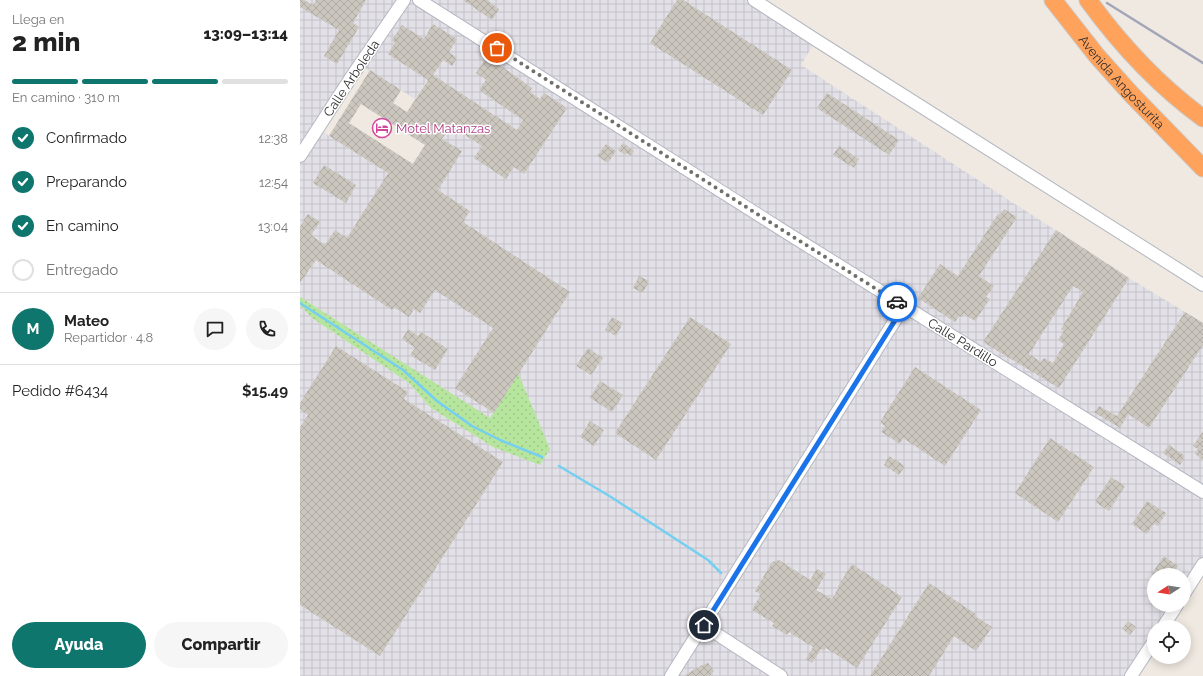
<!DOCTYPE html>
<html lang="es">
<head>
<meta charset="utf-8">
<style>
  :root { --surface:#fff; --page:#f6f6f6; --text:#222; --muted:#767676; --line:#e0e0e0; --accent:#0f766e }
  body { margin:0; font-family:Raleway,sans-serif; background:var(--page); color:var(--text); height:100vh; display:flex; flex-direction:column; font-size:15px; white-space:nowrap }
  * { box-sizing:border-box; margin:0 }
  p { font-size:13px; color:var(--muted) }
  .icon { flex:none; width:22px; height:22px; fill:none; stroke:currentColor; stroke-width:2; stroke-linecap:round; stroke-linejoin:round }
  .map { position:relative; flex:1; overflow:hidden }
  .drawer { display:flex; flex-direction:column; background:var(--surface); width:300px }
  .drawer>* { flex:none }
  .needle { width:26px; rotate:258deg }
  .fabs { position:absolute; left:847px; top:568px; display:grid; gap:8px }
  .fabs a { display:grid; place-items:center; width:44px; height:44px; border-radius:50%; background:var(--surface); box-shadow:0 2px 10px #0003; font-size:20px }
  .pin { position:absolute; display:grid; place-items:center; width:34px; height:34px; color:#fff; margin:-17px; border:2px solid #fff; border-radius:50%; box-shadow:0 1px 4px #0007 }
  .courier { position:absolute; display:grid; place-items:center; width:40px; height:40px; margin:-20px; border:3px solid #1a73e8; border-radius:50%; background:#fff; color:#222; box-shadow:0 1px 5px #0007 }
  .head em { font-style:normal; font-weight:800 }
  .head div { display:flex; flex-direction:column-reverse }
  .head { display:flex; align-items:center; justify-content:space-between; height:68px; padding:0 12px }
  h1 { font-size:26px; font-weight:800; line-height:30px }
  .bar { display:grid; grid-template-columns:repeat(4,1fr); gap:6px 4px; align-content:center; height:48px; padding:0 12px }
  .bar i { height:5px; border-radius:3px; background:var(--line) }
  .bar .on { background:var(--accent) }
  .bar p { grid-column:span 4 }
  .line { display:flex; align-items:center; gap:10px; padding:0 12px; border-top:1px solid var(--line) }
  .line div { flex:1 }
  .round { display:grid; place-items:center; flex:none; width:42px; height:42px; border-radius:21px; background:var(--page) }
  ol { padding:0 12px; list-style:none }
  li { display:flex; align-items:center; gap:12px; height:44px }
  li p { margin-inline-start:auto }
  li .icon { padding:4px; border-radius:50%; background:var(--accent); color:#fff; stroke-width:4 }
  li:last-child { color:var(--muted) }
  li i { width:22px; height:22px; border:2px solid var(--line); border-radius:50% }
  .primary-button { display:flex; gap:8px; margin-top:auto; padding:8px 12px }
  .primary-button a { flex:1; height:46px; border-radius:24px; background:var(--accent); color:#fff; font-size:16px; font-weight:800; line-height:46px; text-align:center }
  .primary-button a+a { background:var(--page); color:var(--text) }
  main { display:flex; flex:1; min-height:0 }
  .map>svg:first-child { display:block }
  .industrial { fill:url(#industrial-grid); fill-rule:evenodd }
  .grass { fill:url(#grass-dots) }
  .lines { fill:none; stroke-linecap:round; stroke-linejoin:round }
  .stream { stroke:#75cff0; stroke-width:2.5 }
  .building { fill:url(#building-cross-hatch); fill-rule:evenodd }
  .minor-casing { stroke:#b4b7c1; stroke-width:14 }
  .highway-casing { stroke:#c9c9c9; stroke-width:19 }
  .minor { stroke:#fff; stroke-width:12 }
  .highway { stroke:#ffa35c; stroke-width:17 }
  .rail { stroke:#a3a6b8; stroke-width:2.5 }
  .done { stroke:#726f6d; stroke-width:4; stroke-dasharray:0 7.2 }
  .route { stroke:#1a73e8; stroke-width:5 }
  .labels { text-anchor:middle; stroke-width:3; stroke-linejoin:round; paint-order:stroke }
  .street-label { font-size:13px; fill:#2e2e2e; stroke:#fff }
  .hotel-label { font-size:13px; fill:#b23c85; stroke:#fff; text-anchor:start }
</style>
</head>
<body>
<main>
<section class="drawer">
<div class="head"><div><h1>2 min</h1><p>Llega en</p></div><em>13:09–13:14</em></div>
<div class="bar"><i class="on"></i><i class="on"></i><i class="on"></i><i></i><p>En camino · 310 m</p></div>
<ol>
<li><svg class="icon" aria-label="check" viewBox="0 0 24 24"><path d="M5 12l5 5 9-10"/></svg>Confirmado<p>12:38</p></li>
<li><svg class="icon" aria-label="check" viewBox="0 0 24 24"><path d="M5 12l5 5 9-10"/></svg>Preparando<p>12:54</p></li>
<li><svg class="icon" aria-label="check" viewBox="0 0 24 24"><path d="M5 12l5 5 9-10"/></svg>En camino<p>13:04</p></li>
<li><i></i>Entregado</li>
</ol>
<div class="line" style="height:72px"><b class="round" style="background:var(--accent);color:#fff">M</b><div><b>Mateo</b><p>Repartidor · 4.8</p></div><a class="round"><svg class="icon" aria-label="chat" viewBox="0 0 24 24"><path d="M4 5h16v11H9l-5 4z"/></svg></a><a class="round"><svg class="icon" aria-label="phone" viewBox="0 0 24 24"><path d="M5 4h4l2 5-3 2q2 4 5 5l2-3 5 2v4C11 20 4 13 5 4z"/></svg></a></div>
<div class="line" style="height:52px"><div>Pedido #6434</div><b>$15.49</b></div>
<div class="primary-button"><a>Ayuda</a><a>Compartir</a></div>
</section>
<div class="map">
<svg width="903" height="676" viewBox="0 0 903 676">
  <defs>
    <pattern id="industrial-grid" width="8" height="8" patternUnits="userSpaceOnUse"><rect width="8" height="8" fill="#e3e1e8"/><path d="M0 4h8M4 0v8" fill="none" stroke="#c3c1c7"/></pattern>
    <pattern id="grass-dots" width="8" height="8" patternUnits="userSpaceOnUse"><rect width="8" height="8" fill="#b6e59e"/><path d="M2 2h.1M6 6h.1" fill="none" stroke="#9dc588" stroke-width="1.8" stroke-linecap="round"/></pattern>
    <pattern id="building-cross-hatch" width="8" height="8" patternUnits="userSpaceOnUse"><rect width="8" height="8" fill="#cbc7bf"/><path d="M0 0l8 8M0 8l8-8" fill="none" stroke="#afaba4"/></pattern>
  </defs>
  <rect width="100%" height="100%" fill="#efe9e1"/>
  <!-- industrial -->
  <path class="industrial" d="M0,0H454L516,40L501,65L829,278L903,323V492L893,487L903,500V564L884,594V575H854V605H877L863,627H854V641L831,676H0V305L12,318L109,383L131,408L193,447L218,374L190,419L0,297ZM62,66L115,99L131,74L174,141L151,126L127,163L117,157L102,182L20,130Z"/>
  <!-- grass -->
  <path class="grass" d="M0,297L190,418L218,373L250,449L240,465L193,447L131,408L109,383L12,318L0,305Z"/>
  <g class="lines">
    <!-- stream -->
    <path class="stream" d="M0,303L103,370L137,401L172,426L200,440L242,457
      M259,466L311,497L408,560L421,573"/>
  </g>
  <!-- building -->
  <path class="building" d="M0,0H4L13,5L16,0H66L53,23L59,27L37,64L24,56L39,30L0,7Z
    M163,0H187L199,9L192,20Z
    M377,0H383L492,70L463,115L350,43Z
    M133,24L157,39L149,52L157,58L152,66L143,60L133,75L217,130L223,120L179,90L186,80L176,73L187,56L232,88L230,92L240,99L244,93L267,108L224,174L214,167L206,179L174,158L182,146L151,126L142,139L162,151L138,190L170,211L163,222L270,292L194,413L155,388L193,328L135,290L120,313L114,309L109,317L94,307L92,310L16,260L0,283V226L8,214L20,222L11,235L25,245L35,230L47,238L88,173L29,136L70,70L101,90L93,103L107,112L128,80L88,54L95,43L92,40L102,25L124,39ZM61,104L125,145L113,164L49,123Z
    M527,93L599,140L589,155L517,108Z
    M323,143L334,151L331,156L326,153L325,155L318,150Z
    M306,144L316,151L308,163L297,156Z
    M539,146L559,159L554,168L533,155Z
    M24,165L56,185L46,203L13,183Z
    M704,209L717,217L679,276L694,286L686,297L690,299L675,321L664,314L662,317L659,316L655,322L618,298L640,264L658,276L698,214L700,215Z
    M756,230L829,278L759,388L683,342ZM773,286L783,292L761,329L764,331L758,340L764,344L753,363L744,358L741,362L729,354Z
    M339,276L349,281L343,293L333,288Z
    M885,312L903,323V345L849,428L828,414L820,428L794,412L799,406L817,416Z
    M312,317L323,323L316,336L305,330Z
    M390,317L431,344L356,460L315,433Z
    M108,329L118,336L121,332L148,349L135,370L110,355L115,348L102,339Z
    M36,346L108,392L104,399L203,462L80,656L0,605V427L8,415L0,409V403Z
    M288,348L303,358L291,375L276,366Z
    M615,367L681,410L645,466L603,438L600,444L581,432L585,426L580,422Z
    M300,381L323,395L312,412L290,398Z
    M290,421L304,430L294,446L280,437Z
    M903,431V460L895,454L898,449L893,446Z
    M750,438L794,467L758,522L715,493Z
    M869,445L885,456L880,465L863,453Z
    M589,456L605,466L599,475L584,465Z
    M811,477L825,486L809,511L795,502Z
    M847,501L866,513L858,526L854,523L847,534L832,524Z
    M864,556L878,566L872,575H851Z
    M479,560L510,580L517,569L526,574L516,590L532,599L539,587L538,586L552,564L602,597L557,668L526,648L524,651L521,649L512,663L506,659L513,647L489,632L487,635L472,626L474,623L452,610L461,594L455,591L472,562Z
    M629,583L676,614L675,616L692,627L676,651L654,636L629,676H570Z
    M828,621L836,627L830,635L822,629Z
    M408,663L414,671L410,676H384L400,666Z"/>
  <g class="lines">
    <!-- minor casing -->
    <g class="minor-casing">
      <path id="minor" d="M119,0L487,233L903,492
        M454,0L516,40L903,285
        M0,156L50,79L104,0
        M884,594L903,564
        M403,625L481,676
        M863,627L877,605
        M371,676L604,306
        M831,676L854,641"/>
    </g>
    <!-- highway casing -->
    <g class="highway-casing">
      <g id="highway">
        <path id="s1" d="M753,0L797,56L831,94L903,168"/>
        <path d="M788,0C820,44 859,86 903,118"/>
      </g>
    </g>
    <!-- minor -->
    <use href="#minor" class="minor"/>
    <!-- highway -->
    <use href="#highway" class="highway"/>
    <!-- rail -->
    <path class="rail" d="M807,3L903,63"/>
  </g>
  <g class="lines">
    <!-- done -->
    <path class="done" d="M197,48L487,233L597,302"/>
    <!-- route -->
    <path class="route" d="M404,625L604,306L597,302"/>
  </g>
  <!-- icons -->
  <defs>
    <g id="hotel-ring" transform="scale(1)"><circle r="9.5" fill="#fff" stroke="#d1479c" stroke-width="1.5"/><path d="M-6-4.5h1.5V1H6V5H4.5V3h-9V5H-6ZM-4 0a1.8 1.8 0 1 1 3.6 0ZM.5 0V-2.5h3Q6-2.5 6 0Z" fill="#d1479c"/></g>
  </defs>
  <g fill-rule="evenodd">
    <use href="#hotel-ring" x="82" y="128"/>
  </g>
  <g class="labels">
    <!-- street labels -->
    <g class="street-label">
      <text transform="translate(51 78) rotate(-56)" y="5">Calle Arboleda</text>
      <text dy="5" stroke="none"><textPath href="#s1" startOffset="107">Avenida Angosturita</textPath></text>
      <text transform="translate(663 342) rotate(32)" y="5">Calle Pardillo</text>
    </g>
    <!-- hotel labels -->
    <g class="hotel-label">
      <text x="96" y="133">Motel Matanzas</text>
    </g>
  </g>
</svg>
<div class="fabs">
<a><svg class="needle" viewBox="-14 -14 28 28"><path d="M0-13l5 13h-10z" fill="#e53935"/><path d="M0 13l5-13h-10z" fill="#767676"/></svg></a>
<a><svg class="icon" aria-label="locate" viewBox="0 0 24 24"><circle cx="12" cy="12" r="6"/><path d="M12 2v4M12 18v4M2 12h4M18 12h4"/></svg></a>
</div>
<div class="pin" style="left:197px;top:48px;background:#ea580c"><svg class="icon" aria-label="bag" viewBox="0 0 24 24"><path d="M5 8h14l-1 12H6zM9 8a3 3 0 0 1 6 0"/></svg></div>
<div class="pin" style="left:404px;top:625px;background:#1f2937"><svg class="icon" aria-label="home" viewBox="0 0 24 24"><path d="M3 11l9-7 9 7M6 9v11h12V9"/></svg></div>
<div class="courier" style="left:597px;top:302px"><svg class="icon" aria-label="car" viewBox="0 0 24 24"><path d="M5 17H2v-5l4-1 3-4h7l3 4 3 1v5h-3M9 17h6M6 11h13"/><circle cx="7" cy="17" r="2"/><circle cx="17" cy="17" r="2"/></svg></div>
</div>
</main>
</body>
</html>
